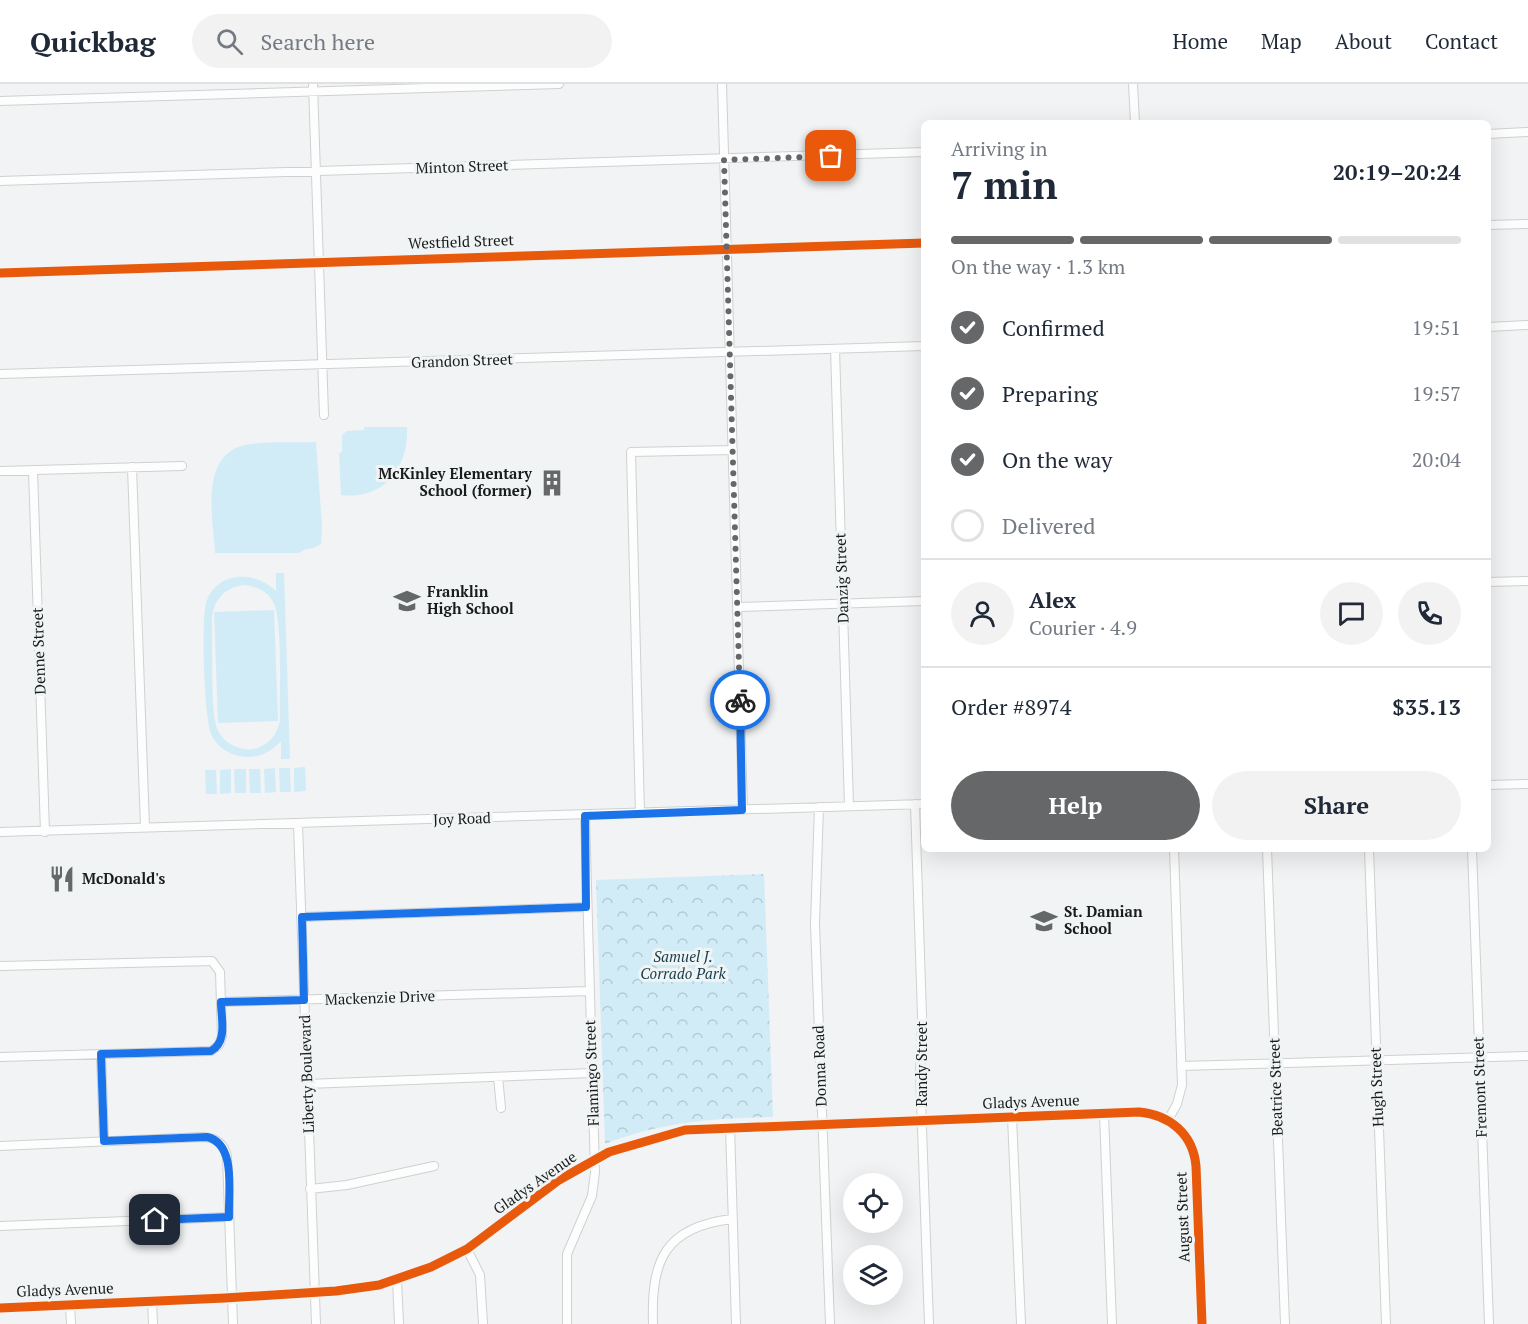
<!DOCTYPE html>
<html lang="en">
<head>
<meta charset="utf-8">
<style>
  :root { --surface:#fff; --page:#f2f2f3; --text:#1f2937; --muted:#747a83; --line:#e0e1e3; --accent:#656768 }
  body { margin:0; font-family:"PT Serif",serif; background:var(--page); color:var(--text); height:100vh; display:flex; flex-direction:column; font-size:22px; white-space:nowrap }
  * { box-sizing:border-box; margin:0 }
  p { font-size:20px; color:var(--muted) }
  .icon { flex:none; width:33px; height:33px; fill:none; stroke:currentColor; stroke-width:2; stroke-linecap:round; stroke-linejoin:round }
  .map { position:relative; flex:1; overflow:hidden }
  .side { position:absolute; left:921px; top:36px; width:570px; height:732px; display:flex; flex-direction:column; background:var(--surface); border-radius:9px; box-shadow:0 6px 24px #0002 }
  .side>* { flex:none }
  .fabs { position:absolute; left:843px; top:1089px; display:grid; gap:12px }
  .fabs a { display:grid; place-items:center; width:60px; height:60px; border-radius:50%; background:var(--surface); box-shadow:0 6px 24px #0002; font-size:30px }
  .pin { position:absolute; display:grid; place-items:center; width:51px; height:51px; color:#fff; margin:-26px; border-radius:12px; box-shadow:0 3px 9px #0006 }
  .courier { position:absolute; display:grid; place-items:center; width:60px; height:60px; margin:-30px; border:4px solid #1a73e8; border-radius:50%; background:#fff; color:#222; box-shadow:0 2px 8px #0007 }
  .overview em { font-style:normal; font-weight:700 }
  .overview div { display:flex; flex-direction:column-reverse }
  .overview { display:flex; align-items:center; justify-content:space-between; height:102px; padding:0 30px }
  h1 { font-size:39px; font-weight:700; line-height:45px }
  .bar { display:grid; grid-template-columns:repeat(4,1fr); gap:9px 6px; align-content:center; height:72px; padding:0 30px }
  .bar i { height:8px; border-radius:4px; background:var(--line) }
  .bar .current { background:var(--accent) }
  .bar p { grid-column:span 4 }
  .line { display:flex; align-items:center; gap:15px; padding:0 30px; border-top:2px solid var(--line) }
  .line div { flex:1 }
  .round { display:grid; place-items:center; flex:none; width:63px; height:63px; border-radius:32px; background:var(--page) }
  ol { padding:0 30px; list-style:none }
  li { display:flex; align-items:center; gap:18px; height:66px }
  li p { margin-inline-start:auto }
  li .icon { padding:6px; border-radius:50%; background:var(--accent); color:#fff; stroke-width:4 }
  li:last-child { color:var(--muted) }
  li i { width:33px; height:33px; border:3px solid var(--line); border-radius:50% }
  .button { display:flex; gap:12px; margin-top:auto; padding:12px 30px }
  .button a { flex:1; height:69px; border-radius:36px; background:var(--accent); color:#fff; font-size:24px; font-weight:700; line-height:69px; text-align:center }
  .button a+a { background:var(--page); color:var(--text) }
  header { display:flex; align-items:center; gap:36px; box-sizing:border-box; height:84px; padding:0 30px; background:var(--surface); border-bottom:2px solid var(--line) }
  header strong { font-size:28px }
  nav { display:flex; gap:33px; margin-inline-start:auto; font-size:21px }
  .search { width:420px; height:54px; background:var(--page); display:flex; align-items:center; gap:15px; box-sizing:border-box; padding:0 21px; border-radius:33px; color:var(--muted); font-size:22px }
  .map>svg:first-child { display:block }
  .grass { fill:#d2ecf7; fill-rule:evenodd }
  .park { fill:url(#park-crowns) }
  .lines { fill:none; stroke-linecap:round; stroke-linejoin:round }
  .minor-casing { stroke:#cfd1d1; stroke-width:10 }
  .minor { stroke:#fdfdfd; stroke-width:8 }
  .cycleway-casing { stroke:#f0f4f5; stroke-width:13 }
  .cycleway { stroke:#e8590c; stroke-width:9 }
  .done { stroke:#656768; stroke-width:6; stroke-dasharray:0 10.8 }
  .route { stroke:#1a73e8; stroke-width:8 }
  .labels { text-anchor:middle; stroke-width:6; stroke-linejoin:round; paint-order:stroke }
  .street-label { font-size:15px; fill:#1a1c1c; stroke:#f0f4f5 }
  .poi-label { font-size:15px; font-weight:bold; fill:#1a1c1c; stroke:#f0f4f5; text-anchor:start }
  .park-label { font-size:15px; font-style:italic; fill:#163e4d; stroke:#f0f4f5 }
</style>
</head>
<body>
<header>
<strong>Quickbag</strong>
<div class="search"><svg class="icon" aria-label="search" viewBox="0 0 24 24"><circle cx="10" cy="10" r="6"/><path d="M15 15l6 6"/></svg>Search here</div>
<nav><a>Home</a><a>Map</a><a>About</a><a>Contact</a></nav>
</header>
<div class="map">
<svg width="1528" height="1240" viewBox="0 0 1528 1240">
  <defs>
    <pattern id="park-crowns" width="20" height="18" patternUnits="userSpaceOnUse" patternTransform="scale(1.5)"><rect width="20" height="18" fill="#d2ecf7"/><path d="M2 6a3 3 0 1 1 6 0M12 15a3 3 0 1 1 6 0" fill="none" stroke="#b4cad3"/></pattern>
  </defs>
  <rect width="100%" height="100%" fill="#f1f3f4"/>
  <!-- grass -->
  <path class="grass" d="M364,343H407C409,384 384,416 341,411L339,369L342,368V351L347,347L364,346Z
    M316,358L322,441L321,460C314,466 306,463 299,469H215C213,432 198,366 251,360C272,357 295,359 316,358Z
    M276,489H284L290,675H281V657C271,668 259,674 245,673C231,672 218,664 212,652C204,638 201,536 206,519C216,487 255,486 276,507ZM245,501C258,503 269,508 274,520C283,539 279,611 280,636C278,648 271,659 258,664C242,669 223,660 217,644C210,623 213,562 212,538C212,517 224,503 245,501Z
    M274,526L278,637L218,639L214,528Z
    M305,683L306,707L294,708V684Z
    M275,684L276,708L265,709L264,685Z
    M279,684H290L291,708H280Z
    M231,685V709L220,710V686Z
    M234,685H246V709H235Z
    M249,685H260L261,709H250Z
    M205,686H216L217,710H206Z"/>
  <!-- park -->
  <path class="park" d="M764,790L773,1033C715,1034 660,1038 605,1060L596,796Z"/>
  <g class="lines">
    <!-- minor casing -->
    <g class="minor-casing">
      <path id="minor" d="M313,0L324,331
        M722,0L743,726
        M1133,0L1135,39
        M0,17L559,0
        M1488,50L1528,48
        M0,97L924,68
        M1488,141L1528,140
        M0,189L924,159
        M1488,243L1528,241
        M835,265L849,722
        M0,290L924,262
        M132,383L145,743
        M33,386L45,748
        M0,387L182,382
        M1488,498L1528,497
        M738,523L924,517
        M1488,701L1528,700
        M915,720L922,931L920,988L929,1240
        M819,723L815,840L830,1240
        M640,729L631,368L733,366
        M298,740L316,1240
        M0,748L924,720
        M1267,765L1285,1240
        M1369,765L1386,1240
        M1472,765L1489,1240
        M301,833L586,823
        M0,882L212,877L220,888L222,952L219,961L211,967L0,973
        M221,918L589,907
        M101,970L104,1057
        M1181,982L1528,972
        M498,993L501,1024
        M307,1000L592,989
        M1104,1030L1112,1240
        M1012,1033L1021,1240
        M1168,1036L1177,1020L1182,1001L1174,765
        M730,1043L736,1240
        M0,1062L203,1053C216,1054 224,1059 227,1072L233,1240
        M310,1105L347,1101L434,1082
        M0,1142L229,1133
        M467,1165L480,1191L483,1240
        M397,1196L399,1240
        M152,1218L153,1240
        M70,1221L71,1240
        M0,1224L225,1214L336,1207L379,1201L431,1183L467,1165L559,1096L609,1068L685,1046L1139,1028C1170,1031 1193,1050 1196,1082L1202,1240
        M567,1240V1170L592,1112L595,1088L585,732
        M653,1240C651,1177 664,1143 732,1135"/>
    </g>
    <!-- minor -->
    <use href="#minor" class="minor"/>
    <!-- cycleway casing -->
    <g class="cycleway-casing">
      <path id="cycleway" d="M0,189L924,159
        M0,1224L225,1214L336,1207L379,1201L431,1183L467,1165L559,1096L609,1068L685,1046L1139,1028C1170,1031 1193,1050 1196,1082L1202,1240"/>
    </g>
    <!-- cycleway -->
    <use href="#cycleway" class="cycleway"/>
  </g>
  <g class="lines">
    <!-- done -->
    <path class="done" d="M740,616L724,76L831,72"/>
    <!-- route -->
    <path class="route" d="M155,1136L229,1133C228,1109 237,1060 207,1053L104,1057L101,970L211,967C228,958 221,934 221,918L304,916L302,833L586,823L585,732L742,726L740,616"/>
  </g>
  <!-- icons -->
  <defs>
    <g id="building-bare" transform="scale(2.07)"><path d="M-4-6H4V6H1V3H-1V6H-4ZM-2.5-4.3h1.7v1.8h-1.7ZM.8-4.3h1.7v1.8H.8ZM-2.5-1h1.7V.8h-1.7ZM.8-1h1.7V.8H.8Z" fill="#656768" stroke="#f0f4f5" stroke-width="2.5" paint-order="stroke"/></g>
    <g id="school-bare" transform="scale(2.07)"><path d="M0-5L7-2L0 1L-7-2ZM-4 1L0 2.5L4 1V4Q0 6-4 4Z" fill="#656768" stroke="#f0f4f5" stroke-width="2.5" paint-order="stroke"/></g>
    <g id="restaurant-bare" transform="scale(2.07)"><path d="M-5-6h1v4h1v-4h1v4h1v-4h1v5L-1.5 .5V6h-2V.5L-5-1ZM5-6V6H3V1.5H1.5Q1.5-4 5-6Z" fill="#656768" stroke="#f0f4f5" stroke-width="2.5" paint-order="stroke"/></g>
  </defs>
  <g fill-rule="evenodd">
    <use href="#building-bare" x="552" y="399"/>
    <use href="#school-bare" x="407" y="517"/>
    <use href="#restaurant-bare" x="62" y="795"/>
    <use href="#school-bare" x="1044" y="837"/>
  </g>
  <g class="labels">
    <!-- street labels -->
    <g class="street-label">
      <text transform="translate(462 83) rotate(-2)" y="5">Minton Street</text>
      <text transform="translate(461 158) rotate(-2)" y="5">Westfield Street</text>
      <text transform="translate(462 277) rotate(-2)" y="5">Grandon Street</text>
      <text transform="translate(842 494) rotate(-92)" y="5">Danzig Street</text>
      <text transform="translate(39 567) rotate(-92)" y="5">Denne Street</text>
      <text transform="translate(462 735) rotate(-2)" y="5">Joy Road</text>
      <text transform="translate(380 914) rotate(-2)" y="5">Mackenzie Drive</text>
      <text transform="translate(922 980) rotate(-90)" y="5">Randy Street</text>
      <text transform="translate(820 982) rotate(-92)" y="5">Donna Road</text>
      <text transform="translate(592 989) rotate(-92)" y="5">Flamingo Street</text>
      <text transform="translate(307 990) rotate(-92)" y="5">Liberty Boulevard</text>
      <text transform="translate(1276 1003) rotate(-92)" y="5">Beatrice Street</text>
      <text transform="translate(1377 1003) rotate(-92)" y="5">Hugh Street</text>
      <text transform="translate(1480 1003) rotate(-92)" y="5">Fremont Street</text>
      <text transform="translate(1031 1018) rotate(-2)" y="5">Gladys Avenue</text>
      <text transform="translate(535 1099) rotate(-35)" y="5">Gladys Avenue</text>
      <text transform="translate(1183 1133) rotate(-92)" y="5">August Street</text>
      <text transform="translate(65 1206) rotate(-2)" y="5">Gladys Avenue</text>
    </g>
    <!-- poi labels -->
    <g class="poi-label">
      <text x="532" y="395" text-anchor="end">McKinley Elementary<tspan x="532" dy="17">School (former)</tspan></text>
      <text x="427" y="513">Franklin<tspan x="427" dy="17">High School</tspan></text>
      <text x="82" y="800">McDonald's</text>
      <text x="1064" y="833">St. Damian<tspan x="1064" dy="17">School</tspan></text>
    </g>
    <!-- park labels -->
    <g class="park-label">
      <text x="683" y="878">Samuel J.<tspan x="683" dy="17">Corrado Park</tspan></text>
    </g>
  </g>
</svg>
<div class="fabs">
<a><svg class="icon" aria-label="locate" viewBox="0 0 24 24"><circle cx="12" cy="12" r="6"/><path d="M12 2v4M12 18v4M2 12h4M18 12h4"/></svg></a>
<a><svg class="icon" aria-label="layers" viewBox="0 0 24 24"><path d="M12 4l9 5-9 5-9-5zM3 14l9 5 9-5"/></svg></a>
</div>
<div class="pin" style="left:831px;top:72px;background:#ea580c"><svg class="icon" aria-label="bag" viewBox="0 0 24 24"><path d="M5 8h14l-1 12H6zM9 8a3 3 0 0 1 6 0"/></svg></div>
<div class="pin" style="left:155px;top:1136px;background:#1f2937"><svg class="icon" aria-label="home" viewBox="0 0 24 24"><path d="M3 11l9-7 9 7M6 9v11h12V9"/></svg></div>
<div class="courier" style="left:740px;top:616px"><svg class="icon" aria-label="bike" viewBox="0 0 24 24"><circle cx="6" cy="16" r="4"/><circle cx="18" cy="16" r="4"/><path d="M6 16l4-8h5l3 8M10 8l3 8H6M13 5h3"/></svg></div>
<section class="side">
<div class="overview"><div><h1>7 min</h1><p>Arriving in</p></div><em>20:19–20:24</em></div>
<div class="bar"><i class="current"></i><i class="current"></i><i class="current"></i><i></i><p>On the way · 1.3 km</p></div>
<ol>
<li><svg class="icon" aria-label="check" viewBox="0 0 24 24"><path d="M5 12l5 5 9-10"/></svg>Confirmed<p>19:51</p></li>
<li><svg class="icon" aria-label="check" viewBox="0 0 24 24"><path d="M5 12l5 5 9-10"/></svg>Preparing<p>19:57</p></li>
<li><svg class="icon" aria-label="check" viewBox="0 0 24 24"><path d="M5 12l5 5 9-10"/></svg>On the way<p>20:04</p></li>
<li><i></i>Delivered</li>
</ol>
<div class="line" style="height:108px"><a class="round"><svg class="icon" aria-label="person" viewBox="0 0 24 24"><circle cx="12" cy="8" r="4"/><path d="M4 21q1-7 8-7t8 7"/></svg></a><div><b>Alex</b><p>Courier · 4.9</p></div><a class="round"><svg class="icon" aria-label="chat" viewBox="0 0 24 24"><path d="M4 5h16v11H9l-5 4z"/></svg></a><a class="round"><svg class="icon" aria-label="phone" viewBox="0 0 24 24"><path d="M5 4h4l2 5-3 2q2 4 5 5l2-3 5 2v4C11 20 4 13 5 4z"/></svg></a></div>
<div class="line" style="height:78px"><div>Order #8974</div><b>$35.13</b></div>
<div class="button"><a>Help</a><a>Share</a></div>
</section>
</div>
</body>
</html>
